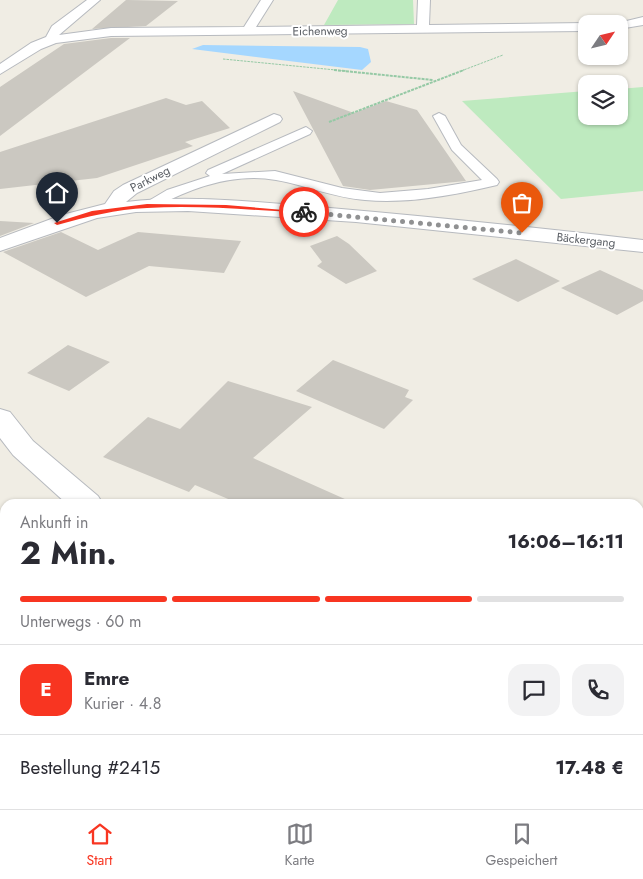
<!DOCTYPE html>
<html lang="de">
<head>
<meta charset="utf-8">
<style>
  :root { --surface:#fff; --page:#f2f2f3; --text:#2b2b33; --muted:#7c7c81; --line:#e1e1e2; --accent:#f83521 }
  body { margin:0; font-family:Jost,sans-serif; background:var(--page); color:var(--text); height:100vh; display:flex; flex-direction:column; font-size:19px; white-space:nowrap }
  * { box-sizing:border-box; margin:0 }
  p { font-size:16px; color:var(--muted) }
  .icon { flex:none; width:28px; height:28px; fill:none; stroke:currentColor; stroke-width:2; stroke-linecap:round; stroke-linejoin:round }
  .map { position:relative; flex:1; overflow:hidden }
  .panel { position:absolute; left:0px; top:499px; width:644px; height:311px; display:flex; flex-direction:column; background:var(--surface); border-radius:15px 15px 0 0; box-shadow:0 1px 4px #0004 }
  .panel>* { flex:none }
  .needle { width:32px; rotate:55deg }
  .fabs { position:absolute; left:578px; top:15px; display:grid; gap:10px }
  .fabs a { display:grid; place-items:center; width:50px; height:50px; border-radius:10px; background:var(--surface); box-shadow:0 1px 4px #0004; font-size:25px }
  .pin { position:absolute; display:grid; place-items:center; width:42px; height:42px; color:#fff; margin:-51px -21px; border-radius:50% 50% 50% 0; rotate:-45deg; box-shadow:0 0 5px #0007 }
  .pin .icon { rotate:45deg }
  .courier { position:absolute; display:grid; place-items:center; width:50px; height:50px; margin:-25px; border:4px solid #f83521; border-radius:50%; background:#fff; color:#222; box-shadow:0 1px 6px #0007 }
  .overview em { font-style:normal; font-weight:700 }
  .overview div { display:flex; flex-direction:column-reverse }
  .overview { display:flex; align-items:center; justify-content:space-between; height:85px; padding:0 20px }
  h1 { font-size:32px; font-weight:700; line-height:38px }
  .bar { display:grid; grid-template-columns:repeat(4,1fr); gap:8px 5px; align-content:center; height:60px; padding:0 20px }
  .bar i { height:6px; border-radius:4px; background:var(--line) }
  .bar .selected { background:var(--accent) }
  .bar p { grid-column:span 4 }
  .line { display:flex; align-items:center; gap:12px; padding:0 20px; border-top:1px solid var(--line) }
  .line div { flex:1 }
  .round { display:grid; place-items:center; flex:none; width:52px; height:52px; border-radius:15px; background:var(--page) }
  .tabs { display:flex; justify-content:space-around; align-items:center; height:70px; border-top:1px solid var(--line); background:var(--surface); font-size:14px; color:var(--muted) }
  .tabs a { display:grid; justify-items:center; gap:2px }
  .tabs .selected { color:var(--accent) }
  .map>svg:first-child { display:block }
  .green { fill:#beeabf }
  .water { fill:#a5d7ff }
  .building { fill:#cbc8c1 }
  .lines { fill:none; stroke-linecap:round; stroke-linejoin:round }
  .service-casing { stroke:#b7babf; stroke-width:2 }
  .minor-casing { stroke:#b7babf; stroke-width:2 }
  .path-far1 { stroke:#95c9a5; stroke-width:1; stroke-dasharray:2.5 1; stroke-linecap:butt }
  .path { stroke:#95c9a5; stroke-width:2; stroke-dasharray:3 1; stroke-linecap:butt }
  .service { fill:#fff; fill-rule:evenodd }
  .minor { fill:#fff; fill-rule:evenodd }
  .route { fill:#f83521 }
  .done { stroke:#909192; stroke-width:5; stroke-dasharray:0 9 }
  .labels { text-anchor:middle; stroke-width:4; stroke-linejoin:round; paint-order:stroke }
  .far-street-label { font-size:12px; fill:#5c6066; stroke:#fff }
</style>
</head>
<body>
<div class="map">
<svg width="643" height="809" viewBox="0 0 643 809">
  <rect width="100%" height="100%" fill="#f0ede4"/>
  <!-- green -->
  <path class="green" d="M338,0H413L414,24L324,25Z
    M643,87V191L561,199L462,101L586,91V116H619V89Z"/>
  <!-- water -->
  <path class="water" d="M203,45L360,47L368,49L371,62L362,70L192,49Z"/>
  <!-- building -->
  <path class="building" d="M126,0H128L178,1L146,26L92,29Z
    M111,38H130L0,136V87L64,44Z
    M293,91L354,113L386,101L417,110L466,181L370,190L343,186Z
    M166,98L186,105L202,101L230,128L185,142L193,146L97,178L0,189V152Z
    M0,221L34,223L0,236Z
    M61,232L98,250L138,232L241,241L224,273L149,266L86,297L3,252Z
    M337,236L349,244L377,271L346,284L317,266L322,262L310,246Z
    M516,259L560,281L518,302L472,279Z
    M600,270L643,290V301L617,315L561,288Z
    M68,345L110,362L69,391L27,373Z
    M333,360L409,390L405,397L413,400L384,429L296,391Z
    M228,381L312,407L253,458L356,504H240L195,485L189,492L103,457L148,417L180,429Z"/>
  <g class="lines">
    <!-- service casing -->
    <g class="service-casing">
      <path id="service" d="M439,113L445,116L461,145L497,179L499,182L497,185C455,195 408,204 365,200C334,198 306,185 276,180C233,172 188,189 152,209L147,210L140,206L167,190L210,176L206,173L208,170L306,127L312,131L310,134L222,174L275,171L342,188L380,193L428,189L482,180L452,150L433,116Z"/>
    </g>
    <!-- minor casing -->
    <g class="minor-casing">
      <path id="minor" d="M87,0H100L59,35L111,28L244,27L261,0H273L256,27L417,25L418,0H430L429,25L586,23L588,24L586,31L111,36L56,43L41,49L0,74V64L31,43L46,37L52,26Z
        M643,17V25L619,29V24H614Z
        M274,114L280,116L282,119L280,122L137,193L126,202C194,194 263,203 330,208C435,217 539,228 643,240V252L356,222L188,211L136,212L97,218L0,251V238L62,215L105,204L114,191L123,185Z
        M0,409L10,412L33,441L98,496L103,504H67L13,455L0,438Z
        M453,805H499L497,809H451Z"/>
    </g>
    <!-- path-far1 -->
    <path class="path-far1" d="M223,59L346,71
      M461,71L503,55"/>
    <!-- path -->
    <path class="path" d="M334,70L433,80
      M329,122L464,70"/>
    <!-- service -->
    <use href="#service" class="service"/>
    <!-- minor -->
    <use href="#minor" class="minor"/>
  </g>
  <!-- route -->
  <path class="route" d="M147,204L226,205L307,212L304,213C252,210 199,205 147,208C116,209 87,217 57,225L54,223L92,211Z"/>
  <g class="lines">
    <!-- done -->
    <path class="done" d="M304,212L522,233"/>
  </g>
  <g class="labels">
    <!-- far-street labels -->
    <g class="far-street-label">
      <text transform="translate(320 31) rotate(-1)" y="4">Eichenweg</text>
      <text transform="translate(150 179) rotate(-27)" y="4">Parkweg</text>
      <text transform="translate(586 240) rotate(6)" y="4">Bäckergang</text>
    </g>
  </g>
</svg>
<div class="fabs">
<a><svg class="needle" viewBox="-14 -14 28 28"><path d="M0-13l5 13h-10z" fill="#e53935"/><path d="M0 13l5-13h-10z" fill="#7c7c81"/></svg></a>
<a><svg class="icon" aria-label="layers" viewBox="0 0 24 24"><path d="M12 4l9 5-9 5-9-5zM3 14l9 5 9-5"/></svg></a>
</div>
<div class="pin" style="left:522px;top:233px;background:#ea580c"><svg class="icon" aria-label="bag" viewBox="0 0 24 24"><path d="M5 8h14l-1 12H6zM9 8a3 3 0 0 1 6 0"/></svg></div>
<div class="pin" style="left:57px;top:223px;background:#1f2937"><svg class="icon" aria-label="home" viewBox="0 0 24 24"><path d="M3 11l9-7 9 7M6 9v11h12V9"/></svg></div>
<div class="courier" style="left:304px;top:212px"><svg class="icon" aria-label="bike" viewBox="0 0 24 24"><circle cx="6" cy="16" r="4"/><circle cx="18" cy="16" r="4"/><path d="M6 16l4-8h5l3 8M10 8l3 8H6M13 5h3"/></svg></div>
<section class="panel">
<div class="overview"><div><h1>2 Min.</h1><p>Ankunft in</p></div><em>16:06–16:11</em></div>
<div class="bar"><i class="selected"></i><i class="selected"></i><i class="selected"></i><i></i><p>Unterwegs · 60 m</p></div>
<div class="line" style="height:90px"><b class="round" style="background:var(--accent);color:#fff">E</b><div><b>Emre</b><p>Kurier · 4.8</p></div><a class="round"><svg class="icon" aria-label="chat" viewBox="0 0 24 24"><path d="M4 5h16v11H9l-5 4z"/></svg></a><a class="round"><svg class="icon" aria-label="phone" viewBox="0 0 24 24"><path d="M5 4h4l2 5-3 2q2 4 5 5l2-3 5 2v4C11 20 4 13 5 4z"/></svg></a></div>
<div class="line" style="height:65px"><div>Bestellung #2415</div><b>17.48 €</b></div>
</section>
</div>
<nav class="tabs">
<a class="selected"><svg class="icon" aria-label="home" viewBox="0 0 24 24"><path d="M3 11l9-7 9 7M6 9v11h12V9"/></svg>Start</a>
<a><svg class="icon" aria-label="map" viewBox="0 0 24 24"><path d="M3 6l6-2 6 2 6-2v14l-6 2-6-2-6 2zM9 4v14M15 6v14"/></svg>Karte</a>
<a><svg class="icon" aria-label="saved" viewBox="0 0 24 24"><path d="M7 4h10v16l-5-4-5 4z"/></svg>Gespeichert</a>
</nav>
</body>
</html>
